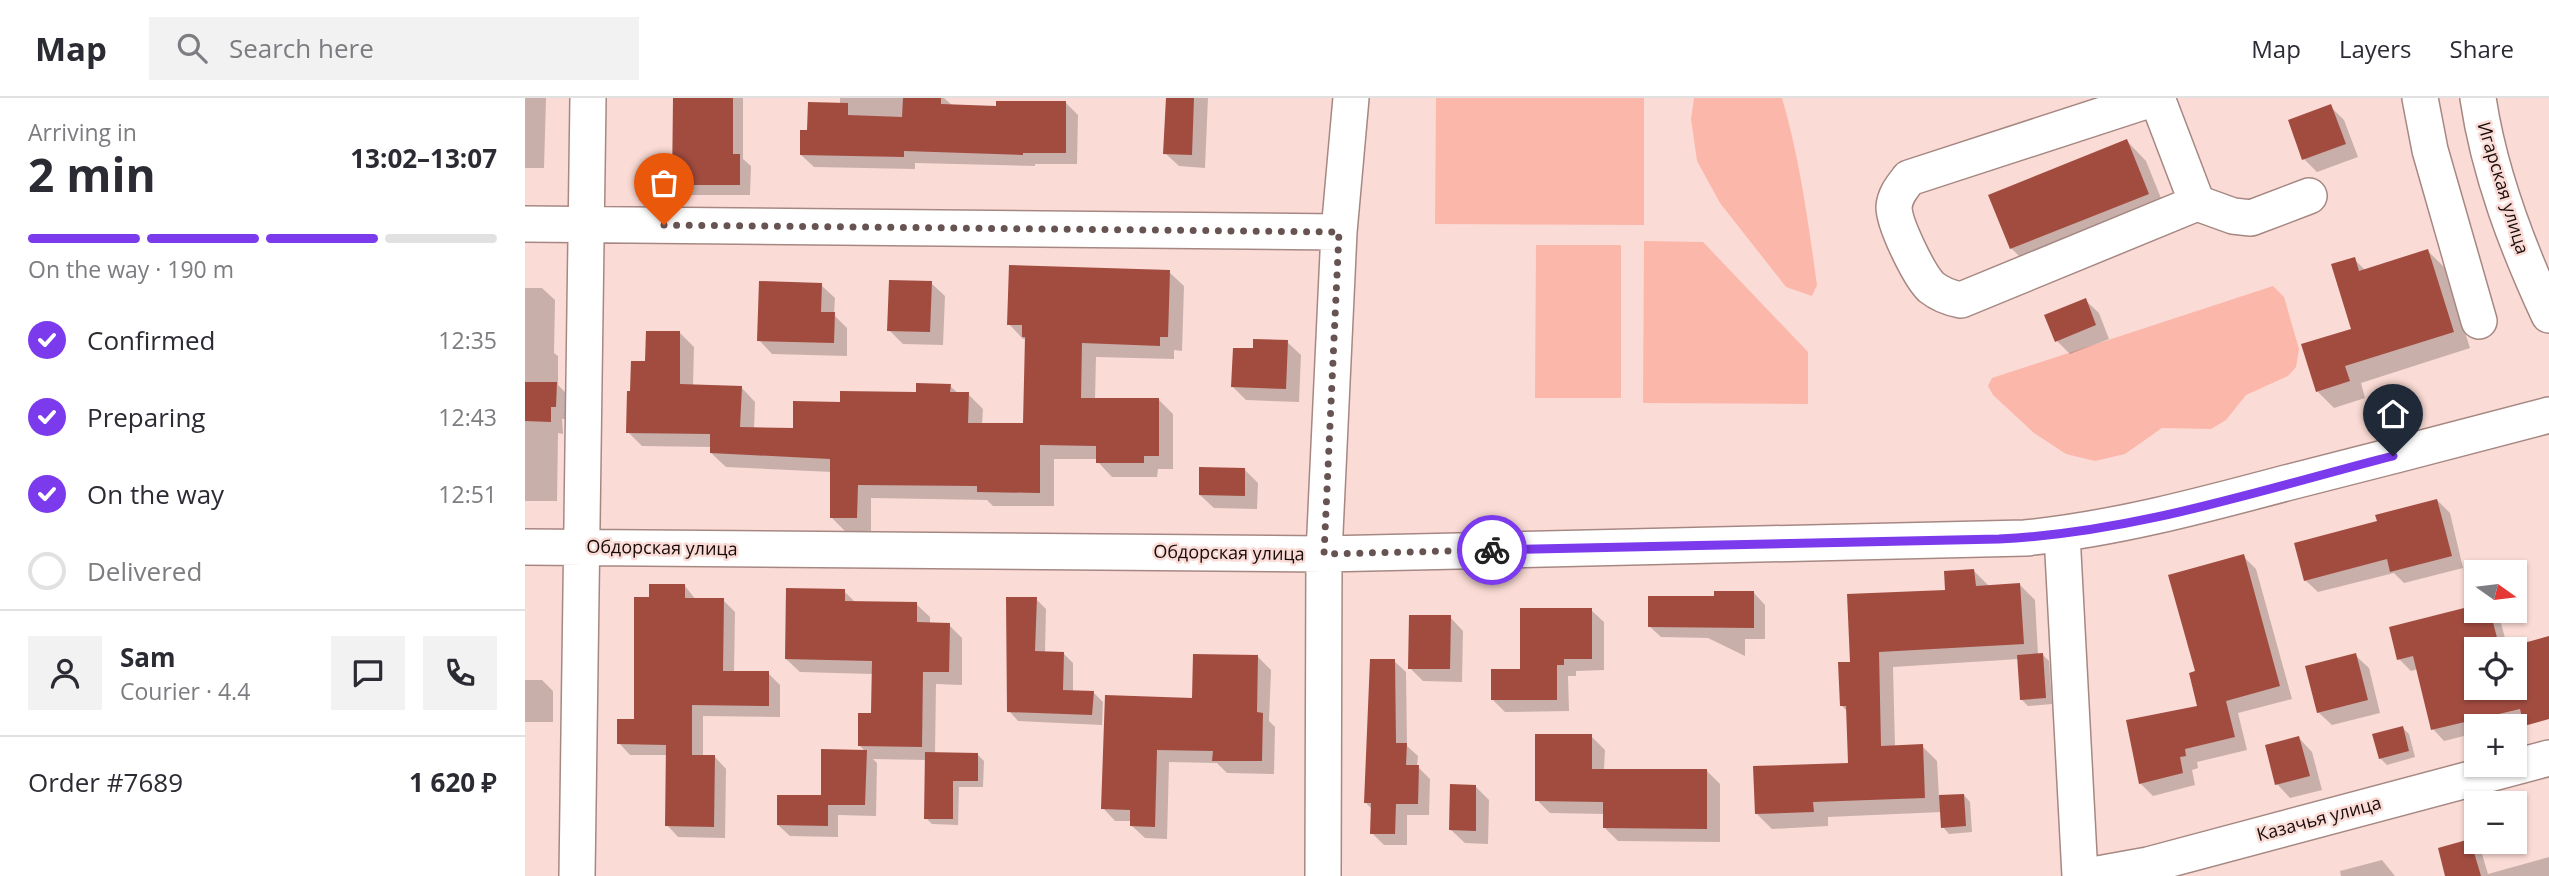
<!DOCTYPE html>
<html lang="en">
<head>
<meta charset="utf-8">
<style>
  :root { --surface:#fff; --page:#f2f2f3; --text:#2b2b33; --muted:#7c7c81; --line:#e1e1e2; --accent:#7c3aed }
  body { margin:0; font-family:"Open Sans",sans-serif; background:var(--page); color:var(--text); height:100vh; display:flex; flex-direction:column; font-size:26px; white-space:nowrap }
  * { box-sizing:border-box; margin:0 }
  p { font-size:23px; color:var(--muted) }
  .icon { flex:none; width:38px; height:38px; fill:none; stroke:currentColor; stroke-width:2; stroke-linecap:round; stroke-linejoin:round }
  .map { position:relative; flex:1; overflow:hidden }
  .side { display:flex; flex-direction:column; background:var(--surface); width:525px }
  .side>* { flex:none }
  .needle { width:46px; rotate:104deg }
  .controls { position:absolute; left:1939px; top:462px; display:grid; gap:14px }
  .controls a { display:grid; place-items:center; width:63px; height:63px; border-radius:0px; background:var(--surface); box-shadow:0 2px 5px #0004; font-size:35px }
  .pin { position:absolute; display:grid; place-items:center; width:60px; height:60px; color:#fff; margin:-72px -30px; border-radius:50% 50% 50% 0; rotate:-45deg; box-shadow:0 0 7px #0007 }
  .pin .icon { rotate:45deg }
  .courier { position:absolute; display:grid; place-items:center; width:70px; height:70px; margin:-35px; border:5px solid #7c3aed; border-radius:50%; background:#fff; color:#222; box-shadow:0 2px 9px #0007 }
  .summary em { font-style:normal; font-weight:700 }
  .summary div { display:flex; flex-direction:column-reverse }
  .summary { display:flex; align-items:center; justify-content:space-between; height:119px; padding:0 28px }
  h1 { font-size:46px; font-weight:700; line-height:52px }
  .bar { display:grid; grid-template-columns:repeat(4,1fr); gap:10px 7px; align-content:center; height:84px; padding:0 28px }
  .bar i { height:9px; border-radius:5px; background:var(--line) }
  .bar .selected { background:var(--accent) }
  .bar p { grid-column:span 4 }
  .line { display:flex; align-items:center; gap:18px; padding:0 28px; border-top:2px solid var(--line) }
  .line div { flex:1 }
  .round { display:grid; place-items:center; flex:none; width:74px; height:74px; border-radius:0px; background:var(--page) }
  ol { padding:0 28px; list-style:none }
  li { display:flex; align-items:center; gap:21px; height:77px }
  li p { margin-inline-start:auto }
  li .icon { padding:7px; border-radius:50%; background:var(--accent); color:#fff; stroke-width:4 }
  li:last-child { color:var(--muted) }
  li i { width:38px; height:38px; border:4px solid var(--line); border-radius:50% }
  header { display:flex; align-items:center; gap:42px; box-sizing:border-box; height:98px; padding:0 35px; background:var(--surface); border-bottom:2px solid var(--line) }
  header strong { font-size:33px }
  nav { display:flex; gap:38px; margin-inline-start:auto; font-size:24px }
  .search { width:490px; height:63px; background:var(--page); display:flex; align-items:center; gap:18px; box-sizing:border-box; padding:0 24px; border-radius:0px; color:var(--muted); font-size:26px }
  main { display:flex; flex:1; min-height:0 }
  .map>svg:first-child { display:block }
  .green { fill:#fcb7ab }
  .shadow { fill:#0003 }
  .building { fill:#a24c40 }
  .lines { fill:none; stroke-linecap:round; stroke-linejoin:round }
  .minor-casing { stroke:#a68883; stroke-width:38 }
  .minor { stroke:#fff; stroke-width:35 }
  .done { stroke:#675452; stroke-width:7; stroke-dasharray:0 12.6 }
  .route { stroke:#7c3aed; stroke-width:9 }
  .labels { text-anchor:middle; stroke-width:5; stroke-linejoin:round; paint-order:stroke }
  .street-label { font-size:18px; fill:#170c0b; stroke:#fbdbd5 }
</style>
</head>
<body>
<header>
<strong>Map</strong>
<div class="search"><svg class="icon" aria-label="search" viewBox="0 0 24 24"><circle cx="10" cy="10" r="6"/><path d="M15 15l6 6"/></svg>Search here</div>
<nav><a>Map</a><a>Layers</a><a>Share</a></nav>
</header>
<main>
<section class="side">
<div class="summary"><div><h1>2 min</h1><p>Arriving in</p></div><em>13:02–13:07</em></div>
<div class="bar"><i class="selected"></i><i class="selected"></i><i class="selected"></i><i></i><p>On the way · 190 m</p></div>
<ol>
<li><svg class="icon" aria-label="check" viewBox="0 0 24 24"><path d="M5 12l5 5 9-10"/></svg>Confirmed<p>12:35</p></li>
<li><svg class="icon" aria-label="check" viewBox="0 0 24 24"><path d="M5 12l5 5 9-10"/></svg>Preparing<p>12:43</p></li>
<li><svg class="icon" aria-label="check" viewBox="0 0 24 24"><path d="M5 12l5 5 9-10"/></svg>On the way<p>12:51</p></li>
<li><i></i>Delivered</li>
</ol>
<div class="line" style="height:126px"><a class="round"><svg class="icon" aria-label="person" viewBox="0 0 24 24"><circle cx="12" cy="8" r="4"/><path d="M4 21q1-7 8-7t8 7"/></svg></a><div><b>Sam</b><p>Courier · 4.4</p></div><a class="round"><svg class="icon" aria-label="chat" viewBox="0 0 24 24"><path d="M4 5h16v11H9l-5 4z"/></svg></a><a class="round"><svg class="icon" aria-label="phone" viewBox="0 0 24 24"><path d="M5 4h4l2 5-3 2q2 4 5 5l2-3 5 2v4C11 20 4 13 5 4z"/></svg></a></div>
<div class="line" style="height:91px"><div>Order #7689</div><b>1 620 ₽</b></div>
</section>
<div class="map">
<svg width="2024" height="778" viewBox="0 0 2024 778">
  <rect width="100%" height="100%" fill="#fbdbd5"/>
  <!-- green -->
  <path class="green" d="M911,0H1119V127L910,126Z
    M1169,0H1257C1275,61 1283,124 1292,187L1287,198L1261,189L1195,105L1172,63L1166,21Z
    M1119,143L1178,144L1283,254V306L1118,305Z
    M1011,147H1096V300H1010Z
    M1748,188L1759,199L1774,251L1771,269L1763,278L1721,297L1701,322L1686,331L1637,330L1600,356L1570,363L1541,356L1509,335L1468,297L1463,288L1467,280Z"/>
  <!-- shadow -->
  <path class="shadow" d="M0,0H21L19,70H0Z
    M164,0H218V61L226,68L225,97H160L149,86Z
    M315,0H419L428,8L472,10L541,5L553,17L552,66H510V68L390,65V71L289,69L276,57L284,34L315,6Z
    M643,0H683L680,70L654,68L640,55Z
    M1805,8L1819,22L1833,59L1792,74L1779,61Z
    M1602,43L1621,63L1642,115L1505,169L1486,150Z
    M1903,153L1920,170L1945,250L1836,285L1840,300L1809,310L1792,293L1828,232L1829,161L1841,173Z
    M644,174L659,188L657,253L649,252V261L571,259L570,302H634L648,316V371H633L632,379H587L573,364V361H529V408H468L462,402L346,400V434H321L306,419L307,374L201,369L186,355V349L117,348L103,334L107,295L122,264L155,235L169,249L168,288L216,289L230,304L229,331L270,332L317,305L393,296L425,288L434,296H443L458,311L457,327H499L501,241H498L484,226Z
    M406,185L420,198L418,247L378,246L364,232Z
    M296,187L310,200L309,217L322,230V258L247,256L234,242Z
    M0,190H17L30,202L29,255L33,258V287L44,298L43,321H37L38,336L33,335L32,403H0Z
    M1560,202L1574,215L1584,241L1545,256L1532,243Z
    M762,244L776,257L774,304L721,302L708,289Z
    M720,372L733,385L732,411L689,410L675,397Z
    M1912,402L1925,415L1938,470L1879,485L1869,475L1793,494L1780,482L1854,425Z
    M1718,458L1731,471L1767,601L1713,615L1722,652L1672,664L1673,670L1667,672L1670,687L1628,698L1615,685L1674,610L1672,575Z
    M1449,473L1464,488L1495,487L1510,502L1513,557H1518L1524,563L1527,606L1503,608L1496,601L1494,561L1368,569L1370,649L1397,648L1412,663L1414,699L1439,697L1445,704L1447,734L1424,736L1418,729L1417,714L1303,719V728L1247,731L1232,716L1325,667L1323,614L1317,608L1327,566Z
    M160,488L171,502H198L210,514L209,574L243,575L255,587V619L178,618V659H190L201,671L200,740L153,739L142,727L143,657H105L94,645L111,623L126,501Z
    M319,493L331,505L391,506L405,519V526L424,527L437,540V587L411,586L410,655L452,656L459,663L458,689H434L433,727L407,726L401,720L402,662L348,661L352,665L351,718L313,717V739L265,738L253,727L298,699L341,654L334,647L348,617V576L275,574L261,561Z
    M1229,495L1240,507V541H1220V558L1183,540L1136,539L1124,528L1191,500Z
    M511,501L521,511L520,555H538L548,565V594H568L578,604L577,627L493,623L484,613Z
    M1951,509V513H1969L1974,518L1983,551H1951V590H1990V551H1983L2024,540V618L1981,628H1951V635L1919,643L1908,631L1893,571L1886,573L1874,561L1866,531Z
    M1066,512L1079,524V572L1051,573V578H1043L1044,613L980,614L968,602Z
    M925,519L938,533L937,584L898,583L885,570Z
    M1830,557L1844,570L1855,615L1807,627L1793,614Z
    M733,559L746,572L744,623L750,629L749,676L702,675L692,665L644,664L642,741L620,740L607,728V723H590L578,710L669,602Z
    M869,563L881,574L882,648L893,658L892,668L905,681L904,717H882V747H859L847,735V711L841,705Z
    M0,582H17L28,593V624H0Z
    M1878,630L1884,636L1890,659L1862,667L1855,660Z
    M1066,638L1080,652L1079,672L1182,673L1195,686V744L1093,743L1080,730V716L1025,715L1012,702Z
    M1774,640L1787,654L1797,692L1765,700L1752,686Z
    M950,688L964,702L963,746L940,745L926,732Z
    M1945,743L1957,756L1963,776L2024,759V778H1922Z
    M1857,762L1870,778H1816L1815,773Z"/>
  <!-- building -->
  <path class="building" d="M148,0H208V56H215V87H147Z
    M378,0H416V6L471,8V3H541V55H498V57L379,53V59L275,57V32H282L283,4L323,5V17L377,19Z
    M641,0H669L667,57L638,56Z
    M1806,6L1821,46L1777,62L1763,22Z
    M1602,41L1624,96L1485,151L1463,97Z
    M1903,151L1929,234L1820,268L1825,283L1791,294L1776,246L1826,231L1806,166L1830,159L1834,173Z
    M484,167L645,172L643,239H635V248L557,245L556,300H634V358H619V365H571V348L515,347V395L452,394V388L333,387L332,420H305V361L185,355V336L101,335L102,293H105L106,263H120L121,233H155V286L217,288L215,329L268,330V303L315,304V293L391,294V285L426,286L425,294H444L443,325H498L500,239H497V227H482Z
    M364,182L407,183L405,234L362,233Z
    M234,183L297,185L296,214H310L309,245L232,243Z
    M1561,200L1571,227L1530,244L1519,217Z
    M728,241L763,242L761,291L706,289L708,250H728Z
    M0,284H32L31,309H26V324L0,323Z
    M674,369L720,370V398L674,397Z
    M1912,401L1927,458L1865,474L1862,461L1779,483L1769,445L1852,423L1850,417Z
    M1719,456L1755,588L1701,603L1710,639L1660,651L1661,658L1655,659L1658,675L1614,686L1601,622L1672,608L1664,575L1670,573L1643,477Z
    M1449,471L1451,488L1495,485L1499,546L1354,554L1356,648L1398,646L1400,700L1288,704L1289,714L1230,716L1228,668L1323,665L1321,608H1315L1313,564H1325L1322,496L1420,492L1419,473Z
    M124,486H160V500H199L198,573H244V608L167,607V657H190L189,729L140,728L141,647L92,646V621H109V499H124Z
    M261,490L320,491V503L392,504V524L425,525L424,574H398L397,649L333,648V615H346L347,563L260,561Z
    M1189,493H1229V530L1123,529V498H1189Z
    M481,499H512L510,553L539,554L538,592L569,593L567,617L482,614Z
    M1951,507V513H1965L1975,551H1951V590H1990V551H1977L2024,538V621L1999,628L1995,611L1906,632L1888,558L1872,562L1864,529Z
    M995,510H1067V561H1039V567H1032V602H966V571H995Z
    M884,517H926L925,571H883Z
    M1518,555L1521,600L1495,602L1492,557Z
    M1831,555L1843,602L1792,615L1780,568Z
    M668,556L733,557L732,614L738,615L737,663H687L688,653L632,652L630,729L605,728V712L576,711L580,597L667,600Z
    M845,561H870L871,645H882L881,667H894L893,706H871L870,736H845L846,705H839Z
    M1878,628L1884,653L1854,661L1847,636Z
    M1010,636H1067V671H1182V731L1078,730V704L1010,703Z
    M1774,638L1785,678L1750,687L1740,647Z
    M296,651L342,652L340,707H303V728L252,727V697H296Z
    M400,654L453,655V683H428V721H399Z
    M925,686L951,687V733L924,732Z
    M1439,696L1441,728L1416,730L1414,697Z
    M1945,741L1956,778H1920L1913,750Z"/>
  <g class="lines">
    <!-- minor casing -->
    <g class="minor-casing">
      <path id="minor" d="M1630,0L1384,80C1377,89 1370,97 1369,109C1369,126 1394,177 1406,189C1416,197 1425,200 1436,202L1672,105L1632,0
        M1895,0L1905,52L1954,223
        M1953,0C1964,75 1992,148 2024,217
        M1672,105L1708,118L1726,120L1784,98
        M0,126L814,134
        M1537,436L1555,778
        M0,449L799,456L1500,440C1589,431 1675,408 1761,385C1849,363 1936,340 2024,317
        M52,778L63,0
        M798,778L799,456L814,134L826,0
        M1562,778L1623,767L2024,660"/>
    </g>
    <!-- minor -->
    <use href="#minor" class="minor"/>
  </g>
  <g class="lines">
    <!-- done -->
    <path class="done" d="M139,127L814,134L799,456L967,452"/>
    <!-- route -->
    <path class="route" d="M967,452L1474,441C1608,435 1739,391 1868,358"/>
  </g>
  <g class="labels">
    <!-- street labels -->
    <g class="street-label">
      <text transform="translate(1978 90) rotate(73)" y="6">Игарская улица</text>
      <text transform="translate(137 450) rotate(1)" y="6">Обдорская улица</text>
      <text transform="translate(704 455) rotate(1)" y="6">Обдорская улица</text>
      <text transform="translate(1794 721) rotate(-15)" y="6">Казачья улица</text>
    </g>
  </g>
</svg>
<div class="controls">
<a><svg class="needle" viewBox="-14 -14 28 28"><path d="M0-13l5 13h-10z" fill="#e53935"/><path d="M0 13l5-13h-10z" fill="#7c7c81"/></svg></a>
<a><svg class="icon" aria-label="locate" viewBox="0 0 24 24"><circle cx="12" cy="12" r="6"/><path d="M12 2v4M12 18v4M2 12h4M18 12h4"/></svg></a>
<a>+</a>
<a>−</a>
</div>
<div class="pin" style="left:139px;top:127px;background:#ea580c"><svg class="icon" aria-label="bag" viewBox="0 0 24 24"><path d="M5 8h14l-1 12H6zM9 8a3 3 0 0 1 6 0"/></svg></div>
<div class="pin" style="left:1868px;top:358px;background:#1f2937"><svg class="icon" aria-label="home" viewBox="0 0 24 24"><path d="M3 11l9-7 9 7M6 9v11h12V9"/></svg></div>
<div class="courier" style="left:967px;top:452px"><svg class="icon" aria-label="bike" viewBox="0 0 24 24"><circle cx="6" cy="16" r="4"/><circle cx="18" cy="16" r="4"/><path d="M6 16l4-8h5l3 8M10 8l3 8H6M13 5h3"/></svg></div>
</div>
</main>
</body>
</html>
